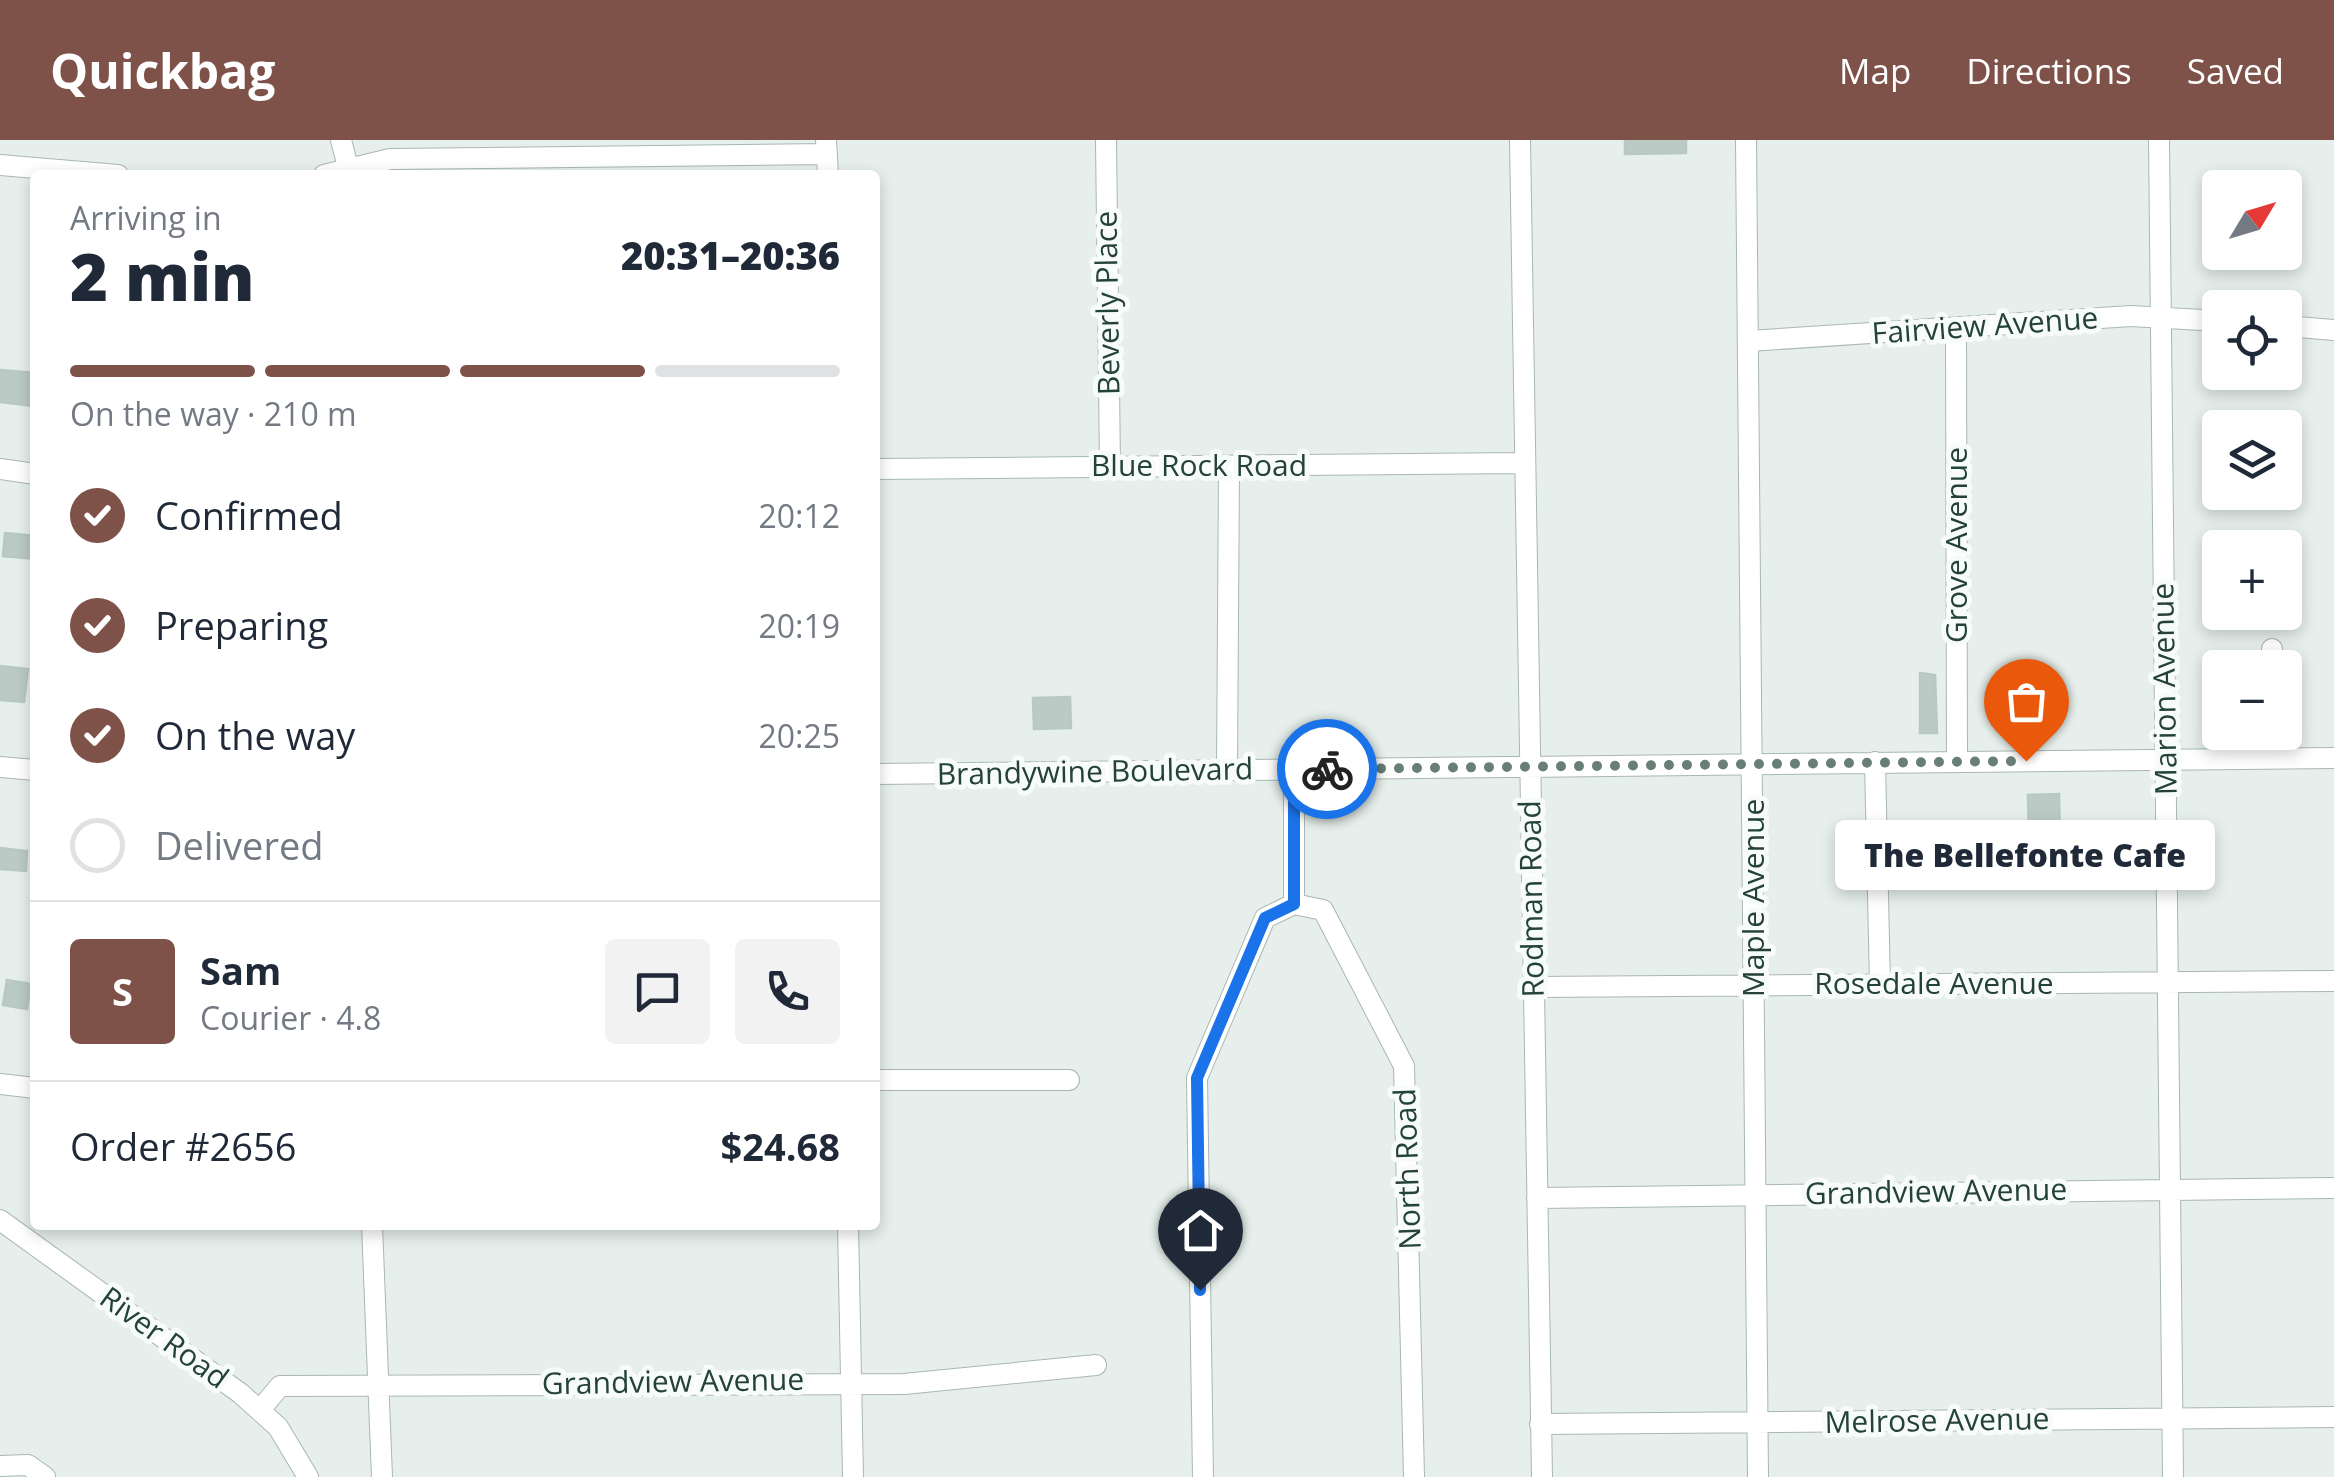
<!DOCTYPE html>
<html lang="en">
<head>
<meta charset="utf-8">
<style>
  :root { --surface:#fff; --page:#f2f2f3; --text:#1f2937; --muted:#747a83; --line:#e0e1e3; --accent:#7f5249 }
  body { margin:0; font-family:"Open Sans",sans-serif; background:var(--page); color:var(--text); height:100vh; display:flex; flex-direction:column; font-size:38px; white-space:nowrap }
  * { box-sizing:border-box; margin:0 }
  p { font-size:32px; color:var(--muted) }
  .icon { flex:none; width:55px; height:55px; fill:none; stroke:currentColor; stroke-width:2; stroke-linecap:round; stroke-linejoin:round }
  .map { position:relative; flex:1; overflow:hidden }
  .drawer { position:absolute; left:30px; top:30px; width:850px; height:1060px; display:flex; flex-direction:column; background:var(--surface); border-radius:10px; box-shadow:0 5px 15px #0003 }
  .drawer>* { flex:none }
  .needle { width:65px; rotate:52deg }
  .tools { position:absolute; left:2202px; top:30px; display:grid; gap:20px }
  .tools a { display:grid; place-items:center; width:100px; height:100px; border-radius:10px; background:var(--surface); box-shadow:0 5px 15px #0003; font-size:50px }
  .pin { position:absolute; display:grid; place-items:center; width:85px; height:85px; color:#fff; margin:-102px -42px; border-radius:50% 50% 50% 0; rotate:-45deg; box-shadow:0 0 10px #0007 }
  .pin .icon { rotate:45deg }
  .courier { position:absolute; display:grid; place-items:center; width:100px; height:100px; margin:-50px; border:8px solid #1a73e8; border-radius:50%; background:#fff; color:#222; box-shadow:0 2px 12px #0007 }
  .bubble { position:absolute; height:70px; border-radius:10px; background:var(--surface); box-shadow:0 5px 15px #0003; font-size:32px; font-weight:800; line-height:70px; text-align:center }
  .summary em { font-style:normal; font-weight:800 }
  .summary div { display:flex; flex-direction:column-reverse }
  .summary { display:flex; align-items:center; justify-content:space-between; height:170px; padding:0 40px }
  h1 { font-size:65px; font-weight:800; line-height:75px }
  .bar { display:grid; grid-template-columns:repeat(4,1fr); gap:15px 10px; align-content:center; height:120px; padding:0 40px }
  .bar i { height:12px; border-radius:8px; background:var(--line) }
  .bar .selected { background:var(--accent) }
  .bar p { grid-column:span 4 }
  .line { display:flex; align-items:center; gap:25px; padding:0 40px; border-top:2px solid var(--line) }
  .line div { flex:1 }
  .round { display:grid; place-items:center; flex:none; width:105px; height:105px; border-radius:10px; background:var(--page) }
  ol { padding:0 40px; list-style:none }
  li { display:flex; align-items:center; gap:30px; height:110px }
  li p { margin-inline-start:auto }
  li .icon { padding:10px; border-radius:50%; background:var(--accent); color:#fff; stroke-width:4 }
  li:last-child { color:var(--muted) }
  li i { width:55px; height:55px; border:5px solid var(--line); border-radius:50% }
  header { display:flex; align-items:center; gap:60px; box-sizing:border-box; height:140px; padding:0 50px; background:var(--accent); color:#fff }
  header strong { font-size:48px }
  nav { display:flex; gap:55px; margin-inline-start:auto; font-size:35px }
  .map>svg:first-child { display:block }
  .building { fill:#bbcac4; stroke:#b8c9c2; stroke-width:2.5 }
  .lines { fill:none; stroke-linecap:round; stroke-linejoin:round }
  .minor-casing { stroke:#a8b8b2; stroke-width:22 }
  .minor { stroke:#fff; stroke-width:20 }
  .done { stroke:#687f78; stroke-width:10; stroke-dasharray:0 18 }
  .route { stroke:#1a73e8; stroke-width:12 }
  .labels { text-anchor:middle; stroke-width:10; stroke-linejoin:round; paint-order:stroke }
  .street-label { font-size:30px; fill:#24423a; stroke:#f7fbf9 }
</style>
</head>
<body>
<header>
<strong>Quickbag</strong>
<nav><a>Map</a><a>Directions</a><a>Saved</a></nav>
</header>
<div class="map">
<svg width="2334" height="1337" viewBox="0 0 2334 1337">
  <rect width="100%" height="100%" fill="#e6efeb"/>
  <!-- building -->
  <path class="building" d="M1625,0H1686V13L1625,14Z
    M0,230L35,233V266L0,262Z
    M5,393L35,396V419L3,416Z
    M0,526L28,529L24,562L0,560Z
    M1920,533L1935,535L1937,593H1920Z
    M1070,557L1071,588L1034,589L1033,558Z
    M2059,654L2060,703L2029,704L2028,655Z
    M0,708L27,711L26,731L0,729Z
    M7,840L31,844L27,869L3,865Z"/>
  <g class="lines">
    <!-- minor casing -->
    <g class="minor-casing">
      <path id="minor" d="M341,0L350,35
        M826,0L828,35
        M1106,0L1110,327
        M1520,0L1542,1337
        M1746,0L1758,1337
        M2159,0L2173,1337
        M0,25L118,35
        M324,35L390,19L827,14
        M2285,186L2334,190
        M1956,188L1957,621
        M1749,201L2131,176L2220,181
        M0,329L35,334
        M875,329L1523,323
        M2272,509V528
        M2274,592V618
        M1875,622L1880,845
        M0,627L35,630
        M1294,630V764L1323,770L1404,926L1414,1337
        M1227,631L1229,327
        M875,634L2334,618
        M1534,847L2334,841
        M875,940H1069
        M0,944L35,948
        M1537,1058L2334,1048
        M0,1080L240,1253L278,1287L308,1337
        M372,1085L382,1337
        M848,1085L853,1337
        M260,1270L280,1246L904,1244L1096,1225
        M1540,1284L2334,1277
        M0,1326L28,1325L45,1337
        M1203,1337L1197,938L1265,778L1294,764"/>
    </g>
    <!-- minor -->
    <use href="#minor" class="minor"/>
  </g>
  <g class="lines">
    <!-- done -->
    <path class="done" d="M1327,629L2026,621"/>
    <!-- route -->
    <path class="route" d="M1200,1150L1197,938L1265,778L1294,764V630L1327,629"/>
  </g>
  <g class="labels">
    <!-- street labels -->
    <g class="street-label">
      <text transform="translate(1108 163) rotate(-91)" y="10">Beverly Place</text>
      <text transform="translate(1985 186) rotate(-4)" y="10">Fairview Avenue</text>
      <text x="1199" y="336">Blue Rock Road</text>
      <text transform="translate(1957 405) rotate(-90)" y="10">Grove Avenue</text>
      <text transform="translate(2165 549) rotate(-91)" y="10">Marion Avenue</text>
      <text transform="translate(1095 632) rotate(-1)" y="10">Brandywine Boulevard</text>
      <text transform="translate(1754 758) rotate(-90)" y="10">Maple Avenue</text>
      <text transform="translate(1532 759) rotate(-91)" y="10">Rodman Road</text>
      <text x="1934" y="854">Rosedale Avenue</text>
      <text transform="translate(1408 1029) rotate(-92)" y="10">North Road</text>
      <text transform="translate(1936 1052) rotate(-1)" y="10">Grandview Avenue</text>
      <text transform="translate(164 1198) rotate(36)" y="10">River Road</text>
      <text transform="translate(673 1242) rotate(-1)" y="10">Grandview Avenue</text>
      <text transform="translate(1937 1281) rotate(-1)" y="10">Melrose Avenue</text>
    </g>
  </g>
</svg>
<div class="tools">
<a><svg class="needle" viewBox="-14 -14 28 28"><path d="M0-13l5 13h-10z" fill="#e53935"/><path d="M0 13l5-13h-10z" fill="#747a83"/></svg></a>
<a><svg class="icon" aria-label="locate" viewBox="0 0 24 24"><circle cx="12" cy="12" r="6"/><path d="M12 2v4M12 18v4M2 12h4M18 12h4"/></svg></a>
<a><svg class="icon" aria-label="layers" viewBox="0 0 24 24"><path d="M12 4l9 5-9 5-9-5zM3 14l9 5 9-5"/></svg></a>
<a>+</a>
<a>−</a>
</div>
<div class="pin" style="left:2026px;top:621px;background:#ea580c"><svg class="icon" aria-label="bag" viewBox="0 0 24 24"><path d="M5 8h14l-1 12H6zM9 8a3 3 0 0 1 6 0"/></svg></div>
<div class="pin" style="left:1200px;top:1150px;background:#1f2937"><svg class="icon" aria-label="home" viewBox="0 0 24 24"><path d="M3 11l9-7 9 7M6 9v11h12V9"/></svg></div>
<div class="courier" style="left:1327px;top:629px"><svg class="icon" aria-label="bike" viewBox="0 0 24 24"><circle cx="6" cy="16" r="4"/><circle cx="18" cy="16" r="4"/><path d="M6 16l4-8h5l3 8M10 8l3 8H6M13 5h3"/></svg></div>
<div class="bubble" style="left:1835px;top:680px;width:380px">The Bellefonte Cafe</div>
<section class="drawer">
<div class="summary"><div><h1>2 min</h1><p>Arriving in</p></div><em>20:31–20:36</em></div>
<div class="bar"><i class="selected"></i><i class="selected"></i><i class="selected"></i><i></i><p>On the way · 210 m</p></div>
<ol>
<li><svg class="icon" aria-label="check" viewBox="0 0 24 24"><path d="M5 12l5 5 9-10"/></svg>Confirmed<p>20:12</p></li>
<li><svg class="icon" aria-label="check" viewBox="0 0 24 24"><path d="M5 12l5 5 9-10"/></svg>Preparing<p>20:19</p></li>
<li><svg class="icon" aria-label="check" viewBox="0 0 24 24"><path d="M5 12l5 5 9-10"/></svg>On the way<p>20:25</p></li>
<li><i></i>Delivered</li>
</ol>
<div class="line" style="height:180px"><b class="round" style="background:var(--accent);color:#fff">S</b><div><b>Sam</b><p>Courier · 4.8</p></div><a class="round"><svg class="icon" aria-label="chat" viewBox="0 0 24 24"><path d="M4 5h16v11H9l-5 4z"/></svg></a><a class="round"><svg class="icon" aria-label="phone" viewBox="0 0 24 24"><path d="M5 4h4l2 5-3 2q2 4 5 5l2-3 5 2v4C11 20 4 13 5 4z"/></svg></a></div>
<div class="line" style="height:130px"><div>Order #2656</div><b>$24.68</b></div>
</section>
</div>
</body>
</html>
